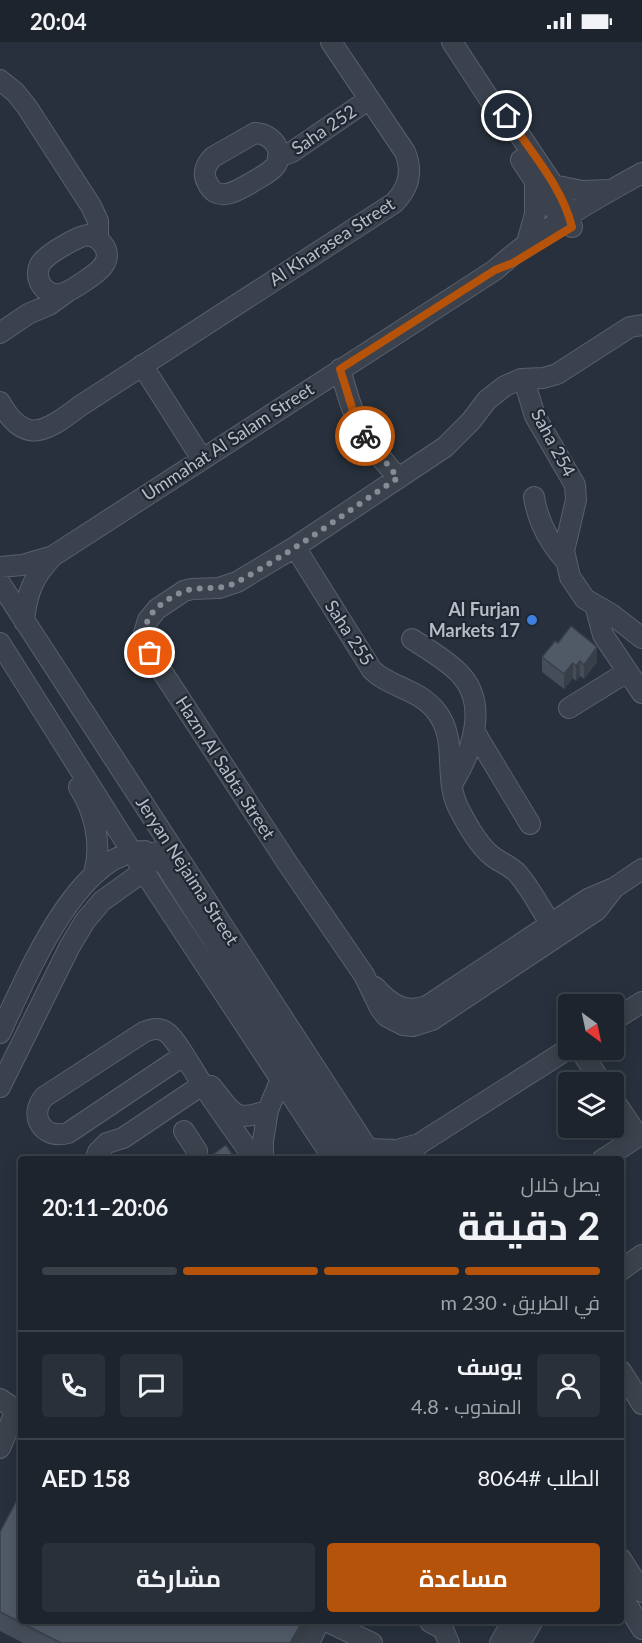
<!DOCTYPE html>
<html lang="ar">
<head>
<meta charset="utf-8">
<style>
  :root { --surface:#1d242d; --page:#2a3039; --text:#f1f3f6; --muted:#a0a4aa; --line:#3b4149; --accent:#b45309 }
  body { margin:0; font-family:Lato,Cairo,sans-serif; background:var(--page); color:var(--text); direction:rtl; height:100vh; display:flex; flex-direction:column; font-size:22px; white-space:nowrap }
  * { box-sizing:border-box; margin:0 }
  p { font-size:20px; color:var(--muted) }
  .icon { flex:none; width:33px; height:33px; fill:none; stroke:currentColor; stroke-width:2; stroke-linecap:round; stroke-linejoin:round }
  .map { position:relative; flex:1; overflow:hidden; direction:ltr }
  .sheet { position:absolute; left:18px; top:1114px; width:606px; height:468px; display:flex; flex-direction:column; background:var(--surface); border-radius:6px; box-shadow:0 3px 15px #0003,0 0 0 2px var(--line); direction:rtl }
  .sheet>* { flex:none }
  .needle { width:39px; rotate:147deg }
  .fabs { position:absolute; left:558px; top:952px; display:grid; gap:12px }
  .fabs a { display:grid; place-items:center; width:66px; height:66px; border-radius:6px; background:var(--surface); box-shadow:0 3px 15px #0003,0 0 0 2px var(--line); font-size:30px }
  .pin { position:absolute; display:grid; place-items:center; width:51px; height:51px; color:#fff; margin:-26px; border:3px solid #fff; border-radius:50%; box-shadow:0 2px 6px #0007 }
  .courier { position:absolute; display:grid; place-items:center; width:60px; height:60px; margin:-30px; border:4px solid #b45309; border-radius:50%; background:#fff; color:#222; box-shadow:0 2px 8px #0007 }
  .overview em { font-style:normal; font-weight:700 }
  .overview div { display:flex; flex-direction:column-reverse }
  .overview { display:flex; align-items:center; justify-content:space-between; height:102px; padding:0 24px }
  h1 { font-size:39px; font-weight:700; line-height:45px }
  .bar { display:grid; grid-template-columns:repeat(4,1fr); gap:9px 6px; align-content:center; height:72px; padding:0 24px }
  .bar i { height:8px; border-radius:4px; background:var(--line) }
  .bar .active { background:var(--accent) }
  .bar p { grid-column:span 4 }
  .line { display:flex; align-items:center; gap:15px; padding:0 24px; border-top:2px solid var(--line) }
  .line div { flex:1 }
  .round { display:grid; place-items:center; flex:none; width:63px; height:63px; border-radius:6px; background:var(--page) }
  .cta { display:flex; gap:12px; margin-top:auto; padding:12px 24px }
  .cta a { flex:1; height:69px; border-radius:6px; background:var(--accent); color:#fff; font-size:24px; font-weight:700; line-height:69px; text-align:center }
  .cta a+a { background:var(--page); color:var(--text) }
  .status { display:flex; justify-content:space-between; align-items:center; height:42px; padding:0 30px; background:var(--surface); direction:ltr }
  .status svg { height:16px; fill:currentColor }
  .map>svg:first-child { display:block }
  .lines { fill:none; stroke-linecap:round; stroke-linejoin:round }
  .minor-casing { stroke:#59606a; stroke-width:22 }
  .minor { stroke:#3b424d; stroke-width:20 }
  .wall { fill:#454d59 }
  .shaded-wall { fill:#383f48 }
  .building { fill:#505a67; stroke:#383f48; stroke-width:1.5 }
  .done { stroke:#858c96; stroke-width:6; stroke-dasharray:0 10.8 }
  .route { stroke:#b45309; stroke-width:8 }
  .shop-dot { fill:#3f7fe0; stroke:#202732; stroke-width:2 }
  .labels { text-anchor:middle; stroke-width:4.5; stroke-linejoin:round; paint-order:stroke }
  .street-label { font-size:18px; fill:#b7bdc7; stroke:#202732 }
  .poi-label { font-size:18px; font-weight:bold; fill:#b7bdc7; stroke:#202732; text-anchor:end }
</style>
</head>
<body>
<div class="status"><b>20:04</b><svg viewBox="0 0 49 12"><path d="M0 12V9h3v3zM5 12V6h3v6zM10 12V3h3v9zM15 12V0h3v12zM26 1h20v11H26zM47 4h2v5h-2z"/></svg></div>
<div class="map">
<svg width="642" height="1601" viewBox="0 0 642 1601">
  <rect width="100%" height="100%" fill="#27303c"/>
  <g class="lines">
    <!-- minor casing -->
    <g class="minor-casing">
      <path id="minor" d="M452,0L490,58L507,74L558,150L569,173L572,185
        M0,38L15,50L27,65L91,164L98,179V197
        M255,91C271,92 285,107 276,123C271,130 261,135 254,139C239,148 217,163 207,140C202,131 206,122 213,115Z
        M278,115L292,110L368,58
        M521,118L551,164L563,177
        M553,143L582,149L609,148
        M88,193C102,196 113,211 103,224C98,231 70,250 61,252C44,255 32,235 41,221C47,212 78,194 88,193Z
        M526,204L535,172V140
        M0,291L28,272L49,263L67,250
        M142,323L202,417
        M340,327C346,348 352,371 363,390C372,407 386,421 398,436
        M521,337L527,348L535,374L575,443L576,458L564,509L570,535L585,557L611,572L642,596
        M0,360C25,405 47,389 80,364L394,161C409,146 413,129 405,110L331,0
        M534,455C538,480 548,499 565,518
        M295,505L372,628C391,646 419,647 436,669C459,698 443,734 458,765C466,781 478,803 492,814C501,821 511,824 518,832C531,847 540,866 551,882
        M0,525L22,523L53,514
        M0,541L375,1118
        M595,563L603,593L642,651
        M24,579C27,550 33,535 53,514L495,228C538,189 591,159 642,131
        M412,597C427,607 445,617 458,630C489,660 473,707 454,739
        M0,601L154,845L334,1118
        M569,666L627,630
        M474,689L530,782
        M79,745C95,770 102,803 94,831
        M157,810L354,1118
        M614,846L597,868L432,978L413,984L403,983L386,974L380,966L364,933L288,822L150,611L147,605L144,591L148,578L157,567L184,549L192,547L219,546L237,540L295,505L445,405L471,379L487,358L505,344L521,337L543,336L557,332L630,285L642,283
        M375,945C390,962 405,972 427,964L588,857L614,846L642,827
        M614,978L642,960
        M0,991C25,939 77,808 145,809
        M580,1008L602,1041
        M183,1014L68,1091C43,1098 28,1074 44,1055L144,990C151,987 159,985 166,990C176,996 193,1029 201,1040C218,1067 237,1092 255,1118
        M0,1045L70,904L85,879L102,859L144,829L151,820
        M614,1058L638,1094
        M184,1089L197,1109L195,1118
        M368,1107L397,1108L419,1102
        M95,1118L98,1110L107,1101L123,1096L202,1043L211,1044C231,1067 232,1083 268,1068
        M263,1118V1099L268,1068L281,1037
        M406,1118L419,1102L568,1007
        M602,1118L642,1092
        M621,1228L642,1213
        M621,1329L642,1362
        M0,1357L12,1365L14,1373L0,1406
        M621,1517L642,1550
        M621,1553L642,1587
        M328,1580L372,1601
        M430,1580L443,1587L449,1601
        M309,1601L319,1580
        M500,1601L512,1580
        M520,1601L532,1580"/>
    </g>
    <!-- minor -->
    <use href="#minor" class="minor"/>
  </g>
  <!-- wall -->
  <path class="wall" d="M558,601L597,620L584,637L580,634L576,639L573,636L564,647L542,630V615Z
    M0,1490L312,1580L301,1601H23L0,1589Z"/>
  <!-- shaded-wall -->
  <path class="shaded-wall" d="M597,605V620L584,637V623Z
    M580,619V634L576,639V624Z
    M573,621V636L564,647V632Z
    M302,1580H312L301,1601H290Z"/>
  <!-- building -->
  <path class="building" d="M571,584L597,605L584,623L580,619L576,624L573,621L564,632L542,615L555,599L558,601Z
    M226,1103L236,1118H205Z
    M21,1450V1580H302L290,1601H61L0,1570V1490Z"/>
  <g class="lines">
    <!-- done -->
    <path class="done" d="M150,611C142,596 143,578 157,566C166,558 180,549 193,547C209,545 223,548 237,540C293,510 345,471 398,436L365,394"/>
    <!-- route -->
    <path class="route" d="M365,394L355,375L340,327L495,228L513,221L572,185C562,144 530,109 507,74"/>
  </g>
  <!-- markers -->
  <circle class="shop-dot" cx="532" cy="578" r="6"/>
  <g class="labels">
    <!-- street labels -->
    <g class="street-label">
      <text transform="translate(324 88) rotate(-34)" y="6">Saha 252</text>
      <text transform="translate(332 200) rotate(-33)" y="6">Al Kharasea Street</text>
      <text transform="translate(228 400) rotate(-33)" y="6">Ummahat Al Salam Street</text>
      <text transform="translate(553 401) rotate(62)" y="6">Saha 254</text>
      <text transform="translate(349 591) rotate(57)" y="6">Saha 255</text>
      <text transform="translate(225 726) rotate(57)" y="6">Hazm Al Sabta Street</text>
      <text transform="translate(187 829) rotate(57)" y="6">Jeryan Nejaima Street</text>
    </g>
    <!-- poi labels -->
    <g class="poi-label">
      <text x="520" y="574">Al Furjan<tspan x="520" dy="21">Markets 17</tspan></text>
    </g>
  </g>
</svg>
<div class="fabs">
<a><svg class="needle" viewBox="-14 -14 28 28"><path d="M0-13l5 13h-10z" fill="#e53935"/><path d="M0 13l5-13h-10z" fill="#a0a4aa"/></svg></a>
<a><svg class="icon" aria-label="layers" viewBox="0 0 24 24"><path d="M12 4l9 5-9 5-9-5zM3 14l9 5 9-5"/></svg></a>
</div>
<div class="pin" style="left:150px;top:611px;background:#ea580c"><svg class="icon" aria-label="bag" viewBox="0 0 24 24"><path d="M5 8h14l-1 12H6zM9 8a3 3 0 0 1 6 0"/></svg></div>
<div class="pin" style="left:507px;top:74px;background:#1f2937"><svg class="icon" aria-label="home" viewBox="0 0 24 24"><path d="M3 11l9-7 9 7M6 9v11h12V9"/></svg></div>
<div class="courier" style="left:365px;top:394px"><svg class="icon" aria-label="bike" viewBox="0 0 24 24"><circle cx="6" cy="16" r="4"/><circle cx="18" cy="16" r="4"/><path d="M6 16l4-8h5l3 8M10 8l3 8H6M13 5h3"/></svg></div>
<section class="sheet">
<div class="overview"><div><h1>2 دقيقة</h1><p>يصل خلال</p></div><em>20:06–20:11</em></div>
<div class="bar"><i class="active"></i><i class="active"></i><i class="active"></i><i></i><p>في الطريق · 230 m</p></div>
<div class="line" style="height:108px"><a class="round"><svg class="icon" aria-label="person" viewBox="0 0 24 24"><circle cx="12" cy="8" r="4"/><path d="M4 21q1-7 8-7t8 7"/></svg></a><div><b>يوسف</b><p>المندوب · 4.8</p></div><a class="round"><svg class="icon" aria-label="chat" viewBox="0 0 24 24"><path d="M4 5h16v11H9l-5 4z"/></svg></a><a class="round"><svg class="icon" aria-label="phone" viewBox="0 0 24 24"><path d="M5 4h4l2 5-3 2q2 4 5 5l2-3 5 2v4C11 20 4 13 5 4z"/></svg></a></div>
<div class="line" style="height:78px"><div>الطلب #8064</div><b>AED 158</b></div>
<div class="cta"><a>مساعدة</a><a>مشاركة</a></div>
</section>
</div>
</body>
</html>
